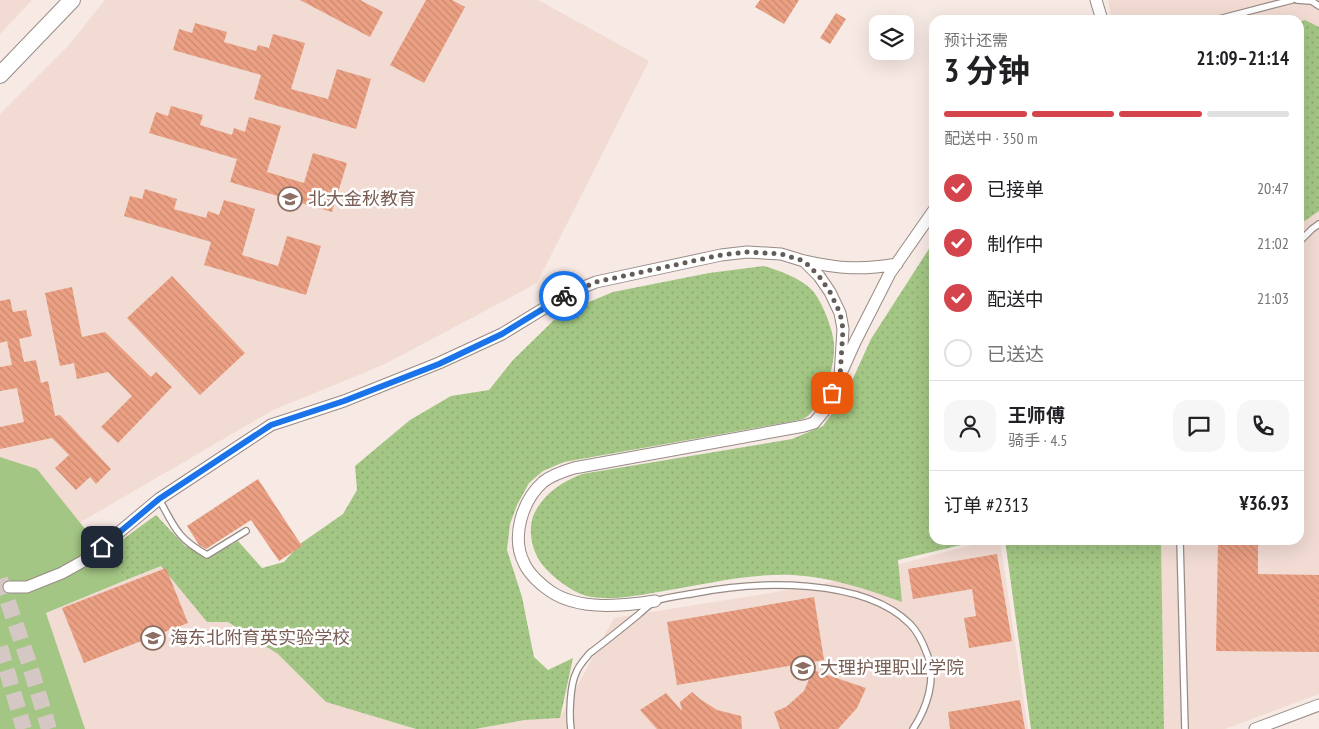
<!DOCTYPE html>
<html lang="zh">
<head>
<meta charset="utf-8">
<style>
  :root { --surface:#fff; --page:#f6f6f6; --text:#202124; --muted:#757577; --line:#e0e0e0; --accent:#d4444c }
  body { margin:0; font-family:"PT Sans Narrow","Noto Sans SC",sans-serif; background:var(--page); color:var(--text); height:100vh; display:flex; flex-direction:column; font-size:19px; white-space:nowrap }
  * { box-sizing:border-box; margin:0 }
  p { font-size:16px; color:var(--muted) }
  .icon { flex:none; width:28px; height:28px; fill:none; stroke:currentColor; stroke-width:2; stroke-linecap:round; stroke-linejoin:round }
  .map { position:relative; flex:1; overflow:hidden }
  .panel { position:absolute; left:929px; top:15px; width:375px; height:530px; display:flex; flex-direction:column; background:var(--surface); border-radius:15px; box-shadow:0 5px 20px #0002 }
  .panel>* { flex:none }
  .buttons { position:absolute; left:869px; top:15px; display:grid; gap:10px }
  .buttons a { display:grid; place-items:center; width:45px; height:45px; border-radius:10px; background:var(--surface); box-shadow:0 5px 20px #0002; font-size:25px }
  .pin { position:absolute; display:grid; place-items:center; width:42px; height:42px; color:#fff; margin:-21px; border-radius:10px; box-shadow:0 2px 8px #0006 }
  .courier { position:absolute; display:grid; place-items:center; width:50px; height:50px; margin:-25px; border:4px solid #1a73e8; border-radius:50%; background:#fff; color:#222; box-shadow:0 1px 6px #0007 }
  .head em { font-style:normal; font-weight:700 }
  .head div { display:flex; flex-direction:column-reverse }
  .head { display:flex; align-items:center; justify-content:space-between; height:85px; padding:0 15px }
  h1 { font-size:32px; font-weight:700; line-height:38px }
  .bar { display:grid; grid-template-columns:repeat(4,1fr); gap:8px 5px; align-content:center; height:60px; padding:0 15px }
  .bar i { height:6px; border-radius:4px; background:var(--line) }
  .bar .active { background:var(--accent) }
  .bar p { grid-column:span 4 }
  .line { display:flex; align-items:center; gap:12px; padding:0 15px; border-top:1px solid var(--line) }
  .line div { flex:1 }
  .round { display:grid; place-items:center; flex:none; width:52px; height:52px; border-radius:15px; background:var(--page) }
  ol { padding:0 15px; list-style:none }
  li { display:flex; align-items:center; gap:15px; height:55px }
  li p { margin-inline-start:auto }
  li .icon { padding:5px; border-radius:50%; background:var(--accent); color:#fff; stroke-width:4 }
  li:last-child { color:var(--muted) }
  li i { width:28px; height:28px; border:2px solid var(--line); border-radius:50% }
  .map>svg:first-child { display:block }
  .built { fill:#f1dbd3 }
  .grass { fill:url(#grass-dots) }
  .green { fill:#a3c684 }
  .building { fill:url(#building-back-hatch) }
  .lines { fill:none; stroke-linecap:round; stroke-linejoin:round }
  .secondary-tunnel { stroke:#d5c8c4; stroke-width:16; stroke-dasharray:16 8; stroke-linecap:butt }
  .lane-casing { stroke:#978b86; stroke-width:8 }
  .street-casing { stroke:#978b86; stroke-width:13 }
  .secondary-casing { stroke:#978b86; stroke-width:18 }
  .lane { stroke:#fff; stroke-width:5.5 }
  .street { stroke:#fff; stroke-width:11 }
  .secondary { stroke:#fff; stroke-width:16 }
  .done { stroke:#635c59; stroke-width:5; stroke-dasharray:0 9 }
  .route { stroke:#1a73e8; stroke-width:6 }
  .labels { text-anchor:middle; stroke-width:5; stroke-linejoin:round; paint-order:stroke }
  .education-label { font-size:18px; fill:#785e54; stroke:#fff; text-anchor:start }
</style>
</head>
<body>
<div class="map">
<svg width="1319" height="729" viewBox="0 0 1319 729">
  <defs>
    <pattern id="grass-dots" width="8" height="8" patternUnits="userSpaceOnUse" patternTransform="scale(1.25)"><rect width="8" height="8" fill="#a3c684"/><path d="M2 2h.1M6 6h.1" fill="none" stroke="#8ba971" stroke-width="1.8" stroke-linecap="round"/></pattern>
    <pattern id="building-back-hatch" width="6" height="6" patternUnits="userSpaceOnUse" patternTransform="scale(1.25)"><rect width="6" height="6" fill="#eba083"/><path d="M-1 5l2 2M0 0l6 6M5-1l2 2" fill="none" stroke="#c98970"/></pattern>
  </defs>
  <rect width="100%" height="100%" fill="#f7e9e4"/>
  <!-- built -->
  <path class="built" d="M0,0H32L0,34Z
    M105,0H538L649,61L537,283L383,365L273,410L79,523L37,469L0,457V114L68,46Z
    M1108,0H1319V27L1305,20L1299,22V20H1112Z
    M1319,211V694L1225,729H1164L1161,540H1299V225Z
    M991,540H1000L1028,729H475L525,720L560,718L614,618L820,585Z
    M161,566L207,622H228L278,654L326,702L416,729H83L46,613Z"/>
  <!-- grass -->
  <path class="grass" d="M1305,20L1319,27V211L1299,225V22Z
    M934,241V540H982L898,560L902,602C866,589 831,577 793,575C748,573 702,585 658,592C635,596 609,601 587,596C571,592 548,574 539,560C531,546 528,529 534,514C544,493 562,482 582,474L792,439L823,426L846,394L871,339Z
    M764,266C781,271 800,278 812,290C822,301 835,333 834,348C834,370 824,399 809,415C805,419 799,420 795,421L564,462L543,471L529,483L517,505L510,524L507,550L522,597L534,657L548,670L573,658L560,718L525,720L475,729H416L326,702L278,654L228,622H207L161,566L126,580L104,553L156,515L185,546L210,557L238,541L262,568L284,562L300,544L343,514L357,490L355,466L410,420L451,396L489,390L513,360L554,320L577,307L613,292L709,273Z
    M1005,540H1161L1164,729H1031Z"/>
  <!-- green -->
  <path class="green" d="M0,457L37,469L126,580L46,613L85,729H0Z"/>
  <!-- building -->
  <path class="building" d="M300,0H360L383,12L370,37Z
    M426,0H452L465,7L424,83L390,65Z
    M760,0H799L784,24L755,7Z
    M836,13L846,19L830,44L820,38Z
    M195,23L227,32L224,42L256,51L258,45L269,48L273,34L305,43L291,89L328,99L337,69L371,79L356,129L254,99L261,75L173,50L179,29L192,33Z
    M171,106L203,115L200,125L232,135L234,128L245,132L249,117L281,126L267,172L304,183L313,153L347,163L332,212L230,182L237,159L149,133L156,112L168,116Z
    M145,189L177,199L174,209L206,218L208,211L219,215L224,200L255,209L242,255L278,266L287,236L321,246L306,295L204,265L211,242L124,216L130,196L142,199Z
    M172,276L245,353L200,395L127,318Z
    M72,287L82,337L105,332L151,377L156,372L172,387L118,443L101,427L132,396L108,372L77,379L74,363L60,366L45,293Z
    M10,299L13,312L26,310L32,336L19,339L24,362L36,360L41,383L48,381L55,416L60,415L111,469L96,484L90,477L76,490L55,468L69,455L52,438L0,449V427L24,422L17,388L0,391V367L12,365L7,341L0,343V301Z
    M258,479L302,546L279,561L251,520L206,549L199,545L187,526Z
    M1218,540H1258V574L1319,575V652L1216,651Z
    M997,554L1012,641L969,648L964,618L976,616L972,589L913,599L908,569Z
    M166,568L188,623L84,663L62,608Z
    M814,597L824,660L677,685L667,622Z
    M813,670L866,688L857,708L838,729H780L774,712L786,707L804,691Z
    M692,692L700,699L717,710L741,716L742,729H657L640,710L666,693L682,711L680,702Z
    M1020,700L1025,729H950L948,712Z"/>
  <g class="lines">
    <!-- secondary-tunnel -->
    <path class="secondary-tunnel" d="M0,579L29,663L49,729
      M0,647L24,729"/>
    <!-- lane casing -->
    <g class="lane-casing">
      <path id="lane" d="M1297,0L1310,1
        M1310,0L1319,6
        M1215,20L1292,0
        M1299,242L1312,229L1319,224
        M159,499C175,528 177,538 207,555L246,531
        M1180,540L1185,729
        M571,729C569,716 570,685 576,673C579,665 585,659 590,653C606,641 622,628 638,615C643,611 649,604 656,601C666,597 685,595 696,593C757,581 863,577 910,624C918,632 923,643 927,654C937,678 927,708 913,729"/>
    </g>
    <!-- street casing -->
    <g class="street-casing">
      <path id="street" d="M1096,0L1102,20
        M805,261C839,269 863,270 897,264
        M9,587H27L62,573L87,559L159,499L271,425L344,401L439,363L502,334L569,293L596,282L721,255L747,252L781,254L804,261L819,276L830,292L840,313L843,329L840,377
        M655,601C623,606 579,611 550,591C541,585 529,574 524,563C511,537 522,501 543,482C552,475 564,471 574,468L804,426L814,423L824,411L855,342L890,273L934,210
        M1255,729L1319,705"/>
    </g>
    <!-- secondary casing -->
    <g class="secondary-casing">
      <path id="secondary" d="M0,75L72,0"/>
    </g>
    <!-- lane -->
    <use href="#lane" class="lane"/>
    <!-- street -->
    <use href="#street" class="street"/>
    <!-- secondary -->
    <use href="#secondary" class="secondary"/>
  </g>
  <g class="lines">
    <!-- done -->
    <path class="done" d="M564,296L596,282L721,255L747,252L781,254L804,261L819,276L830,292L840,313L843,329L840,377L832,393"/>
    <!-- route -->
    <path class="route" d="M102,547L159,499L271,425L344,401L439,364L502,334L564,296"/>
  </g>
  <!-- icons -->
  <defs>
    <g id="school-ring" transform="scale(1.25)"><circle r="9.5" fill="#fff" stroke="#8d6e63" stroke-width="1.5"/><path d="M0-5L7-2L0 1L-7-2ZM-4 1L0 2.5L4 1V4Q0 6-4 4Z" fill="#8d6e63"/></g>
    <g id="university-ring" transform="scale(1.25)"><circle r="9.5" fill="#fff" stroke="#8d6e63" stroke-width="1.5"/><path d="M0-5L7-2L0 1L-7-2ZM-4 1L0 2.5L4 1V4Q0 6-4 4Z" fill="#8d6e63"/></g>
  </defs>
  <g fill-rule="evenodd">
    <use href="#school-ring" x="290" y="199"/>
    <use href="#university-ring" x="153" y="638"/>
    <use href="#university-ring" x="803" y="668"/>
  </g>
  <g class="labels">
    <!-- education labels -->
    <g class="education-label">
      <text x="308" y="205">北大金秋教育</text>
      <text x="170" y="644">海东北附育英实验学校</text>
      <text x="820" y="674">大理护理职业学院</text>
    </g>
  </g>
</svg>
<div class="buttons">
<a><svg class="icon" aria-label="layers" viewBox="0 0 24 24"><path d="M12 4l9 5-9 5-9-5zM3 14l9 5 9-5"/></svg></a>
</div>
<div class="pin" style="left:832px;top:393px;background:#ea580c"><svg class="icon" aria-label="bag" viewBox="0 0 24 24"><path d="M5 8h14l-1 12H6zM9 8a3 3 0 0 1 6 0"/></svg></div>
<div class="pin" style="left:102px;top:547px;background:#1f2937"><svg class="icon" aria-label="home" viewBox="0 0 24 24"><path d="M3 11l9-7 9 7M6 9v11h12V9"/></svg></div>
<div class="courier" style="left:564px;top:296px"><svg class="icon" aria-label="bike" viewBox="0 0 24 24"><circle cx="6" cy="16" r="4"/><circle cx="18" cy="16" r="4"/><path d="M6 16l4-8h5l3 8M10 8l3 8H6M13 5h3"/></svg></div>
<section class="panel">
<div class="head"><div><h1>3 分钟</h1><p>预计还需</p></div><em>21:09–21:14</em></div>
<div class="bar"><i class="active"></i><i class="active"></i><i class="active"></i><i></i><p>配送中 · 350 m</p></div>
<ol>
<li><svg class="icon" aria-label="check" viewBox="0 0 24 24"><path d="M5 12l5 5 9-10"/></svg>已接单<p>20:47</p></li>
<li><svg class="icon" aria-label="check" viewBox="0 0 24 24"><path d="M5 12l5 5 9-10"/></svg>制作中<p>21:02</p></li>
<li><svg class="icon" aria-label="check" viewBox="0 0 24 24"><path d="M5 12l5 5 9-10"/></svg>配送中<p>21:03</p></li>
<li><i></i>已送达</li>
</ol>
<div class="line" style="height:90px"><a class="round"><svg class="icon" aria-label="person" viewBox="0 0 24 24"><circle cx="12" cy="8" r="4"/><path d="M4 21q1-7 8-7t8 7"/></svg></a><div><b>王师傅</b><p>骑手 · 4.5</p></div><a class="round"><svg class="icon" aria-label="chat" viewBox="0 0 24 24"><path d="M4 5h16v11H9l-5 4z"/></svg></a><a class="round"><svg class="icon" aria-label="phone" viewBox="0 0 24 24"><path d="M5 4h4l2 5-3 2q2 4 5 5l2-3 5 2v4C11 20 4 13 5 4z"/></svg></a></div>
<div class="line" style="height:65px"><div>订单 #2313</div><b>¥36.93</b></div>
</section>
</div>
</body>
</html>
